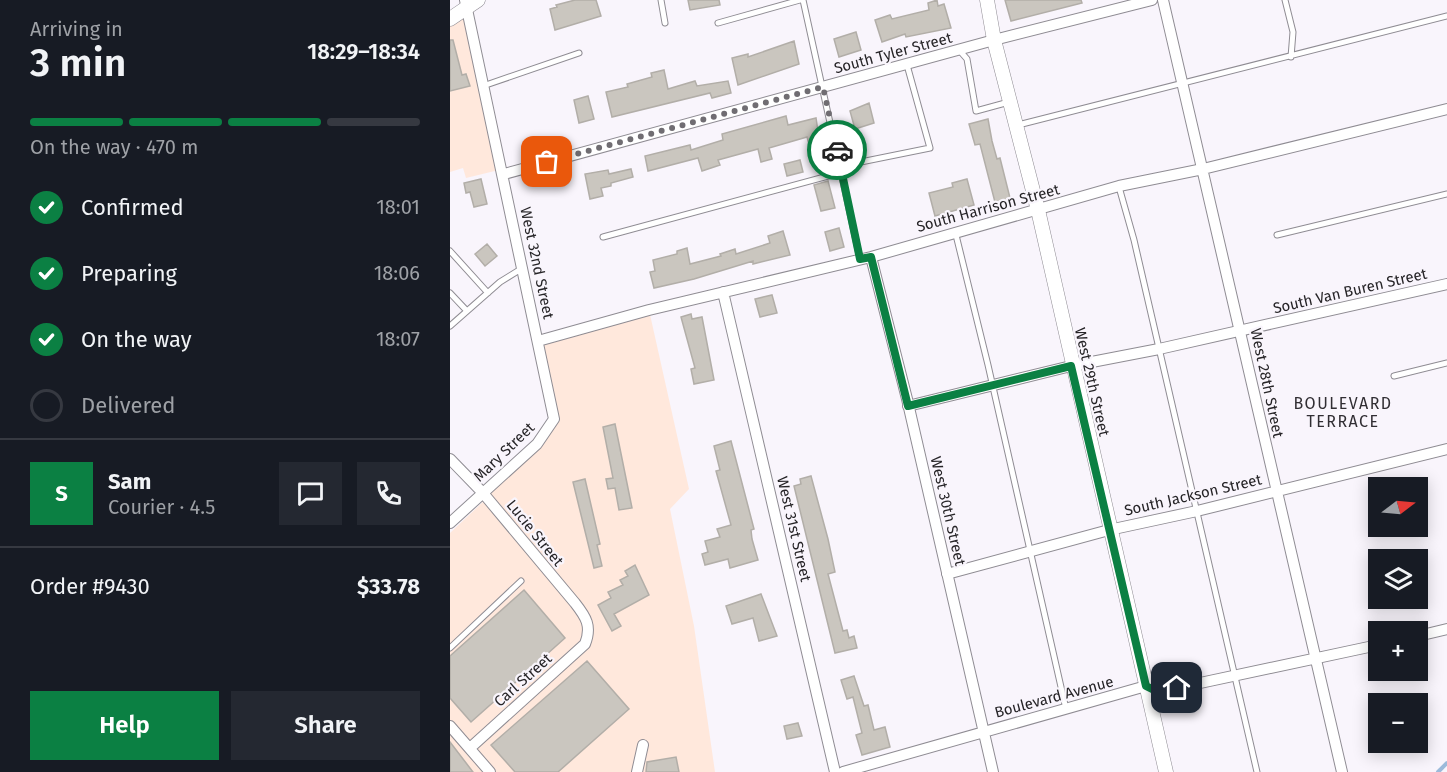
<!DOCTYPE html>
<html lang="en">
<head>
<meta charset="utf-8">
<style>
  :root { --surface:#171b24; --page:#242831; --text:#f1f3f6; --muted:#9ea1a6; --line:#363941; --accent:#0b8043 }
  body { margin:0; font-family:"Fira Sans",sans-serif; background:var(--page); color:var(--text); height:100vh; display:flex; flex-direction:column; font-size:22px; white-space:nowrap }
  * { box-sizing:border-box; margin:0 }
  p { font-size:20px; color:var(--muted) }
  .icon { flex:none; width:33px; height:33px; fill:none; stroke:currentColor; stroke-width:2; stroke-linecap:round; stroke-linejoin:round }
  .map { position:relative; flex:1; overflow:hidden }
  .panel { display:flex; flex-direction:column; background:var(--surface); width:450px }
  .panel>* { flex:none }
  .needle { width:39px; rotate:74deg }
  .fabs { position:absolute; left:918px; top:477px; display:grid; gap:12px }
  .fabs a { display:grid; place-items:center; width:60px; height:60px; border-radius:0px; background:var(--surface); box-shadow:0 3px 15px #0003; font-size:30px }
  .pin { position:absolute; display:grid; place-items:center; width:51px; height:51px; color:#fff; margin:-26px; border-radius:12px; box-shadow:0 3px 9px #0006 }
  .courier { position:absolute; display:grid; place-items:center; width:60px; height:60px; margin:-30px; border:4px solid #0b8043; border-radius:50%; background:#fff; color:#222; box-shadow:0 2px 8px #0007 }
  .headline em { font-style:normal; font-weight:600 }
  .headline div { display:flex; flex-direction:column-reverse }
  .headline { display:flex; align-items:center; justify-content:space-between; height:102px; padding:0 30px }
  h1 { font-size:39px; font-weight:600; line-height:45px }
  .bar { display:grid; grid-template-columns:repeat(4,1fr); gap:9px 6px; align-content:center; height:72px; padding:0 30px }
  .bar i { height:8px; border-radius:4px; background:var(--line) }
  .bar .selected { background:var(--accent) }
  .bar p { grid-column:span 4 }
  .line { display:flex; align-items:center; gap:15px; padding:0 30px; border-top:2px solid var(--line) }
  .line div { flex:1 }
  .round { display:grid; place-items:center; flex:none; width:63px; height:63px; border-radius:0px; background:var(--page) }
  ol { padding:0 30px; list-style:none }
  li { display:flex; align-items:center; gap:18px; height:66px }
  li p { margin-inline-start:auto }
  li .icon { padding:6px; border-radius:50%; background:var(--accent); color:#fff; stroke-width:4 }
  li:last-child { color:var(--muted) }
  li i { width:33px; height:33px; border:3px solid var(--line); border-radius:50% }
  .action { display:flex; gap:12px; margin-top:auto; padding:12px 30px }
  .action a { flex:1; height:69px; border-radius:0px; background:var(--accent); color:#fff; font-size:24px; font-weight:600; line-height:69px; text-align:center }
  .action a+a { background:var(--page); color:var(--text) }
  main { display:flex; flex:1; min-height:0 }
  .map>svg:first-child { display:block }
  .commercial { fill:#ffe8dc }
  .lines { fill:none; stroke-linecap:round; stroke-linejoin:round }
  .stream { stroke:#9cbada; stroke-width:4 }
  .building { fill:#cac6bf; stroke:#b2aea8; stroke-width:1.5 }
  .service-casing { stroke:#8f8c93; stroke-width:7 }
  .minor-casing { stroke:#8f8c93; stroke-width:12 }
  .tertiary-casing { stroke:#8f8c93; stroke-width:15 }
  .service { stroke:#fff; stroke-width:5 }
  .minor { stroke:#fff; stroke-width:10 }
  .tertiary { stroke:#fff; stroke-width:14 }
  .done { stroke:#706d72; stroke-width:6; stroke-dasharray:0 10.8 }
  .route { stroke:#0b8043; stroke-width:8 }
  .labels { text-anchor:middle; stroke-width:4.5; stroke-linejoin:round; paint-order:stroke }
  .street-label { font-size:15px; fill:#262427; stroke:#f9f5fc }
  .neighbourhood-label { font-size:16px; letter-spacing:1.5px; fill:#312e33; stroke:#f9f5fc }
</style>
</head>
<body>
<main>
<section class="panel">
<div class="headline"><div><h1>3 min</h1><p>Arriving in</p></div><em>18:29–18:34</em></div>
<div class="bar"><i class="selected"></i><i class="selected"></i><i class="selected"></i><i></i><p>On the way · 470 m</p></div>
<ol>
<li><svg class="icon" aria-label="check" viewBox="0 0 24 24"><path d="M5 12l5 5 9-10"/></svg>Confirmed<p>18:01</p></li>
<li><svg class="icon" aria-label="check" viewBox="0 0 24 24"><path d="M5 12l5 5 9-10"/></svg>Preparing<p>18:06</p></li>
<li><svg class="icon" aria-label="check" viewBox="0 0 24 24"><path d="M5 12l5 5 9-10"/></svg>On the way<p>18:07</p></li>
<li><i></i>Delivered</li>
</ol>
<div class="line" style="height:108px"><b class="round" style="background:var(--accent);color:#fff">S</b><div><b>Sam</b><p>Courier · 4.5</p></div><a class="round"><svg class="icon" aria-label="chat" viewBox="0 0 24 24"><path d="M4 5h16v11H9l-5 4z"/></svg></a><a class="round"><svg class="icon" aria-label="phone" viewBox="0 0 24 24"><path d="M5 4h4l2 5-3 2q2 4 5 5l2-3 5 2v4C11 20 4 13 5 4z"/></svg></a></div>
<div class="line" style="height:78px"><div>Order #9430</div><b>$33.78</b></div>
<div class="action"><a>Help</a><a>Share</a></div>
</section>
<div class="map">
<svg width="997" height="772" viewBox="0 0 997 772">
  <rect width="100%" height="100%" fill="#f9f5fc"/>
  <!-- commercial -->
  <path class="commercial" d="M15,8L53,169L16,178L13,168L0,172V19Z
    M199,310L239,489L220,509L244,626L265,772H0V533L35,500L97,432L104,419L88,341Z"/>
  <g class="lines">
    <!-- stream -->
    <path class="stream" d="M988,772L997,763"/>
  </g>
  <!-- building -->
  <path class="building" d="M125,0H146L151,16L105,30L100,9L107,7L106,5Z
    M238,0H269L270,5L240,10Z
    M487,0L488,6L494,4L501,28L456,37L455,34L432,42L425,20L440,15L442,19L479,10L478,3Z
    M555,0H631L632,3L561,21Z
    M406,32L411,50L389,57L384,39Z
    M0,40H3L12,75L16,74L20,86L0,91Z
    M344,41L349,64L288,85L282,58L298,54V57Z
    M214,70L218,89L245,81L247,86L278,81L281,93L262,98L260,93L162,117L156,92L178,87L177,84L202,77L201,73Z
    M138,96L144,119L129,123L124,100Z
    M419,103L424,123L405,129L400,111Z
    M336,116L338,125L366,118L370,145L360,148L357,137L319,148L322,159L311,162L308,149L268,160L270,165L252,171L248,158L198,171L195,156L240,145L241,150L273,140L272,134Z
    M538,119L542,141L547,159L550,158L561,202L546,206L530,144L525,145L519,124Z
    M350,160L353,172L337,176L334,164Z
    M181,169L183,177L161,183V186L151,188L153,196L140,199L135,174L158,170L159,174Z
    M31,179L37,204L24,207L20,192L16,193L14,183Z
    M517,179L524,205L485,216L479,193L503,187L502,183Z
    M378,181L385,208L371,211L364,185Z
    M389,228L394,247L380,251L375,232Z
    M333,231L340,255L303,264V261L244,279L204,288L200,272L205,271L203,260L227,254V251L237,248L240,264L271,256L270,254L285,249L286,254L320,243L318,236Z
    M37,244L47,256L35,266L25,254Z
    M322,295L327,313L310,317L305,299Z
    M241,314L242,319L252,317L264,380L244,384L241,369L245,368L231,317Z
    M165,424L182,508L169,510L165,488L158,489L156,479L163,478L153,427Z
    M281,441L304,529L301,530L302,539L308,560L280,568L278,559L255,565L252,554L258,552L255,541L270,537L267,529L281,525L266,471L270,470L264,446Z
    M361,476L378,539L385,572L378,574L393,631L397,630L399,638L404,636L407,648L385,653L344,486L351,484L350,479Z
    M135,479L150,544L147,545L152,566L144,568L123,482Z
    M185,565L199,595L164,614L171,626L162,631L148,605L161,598L158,592L173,585L170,580L178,576L175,571Z
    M74,590L115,638L21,722L0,698V656Z
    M311,594L327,636L309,641L303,618L282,624L276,606Z
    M137,661L179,709L108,772H65L41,745Z
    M404,676L414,706L418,705L424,730L435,727L440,747L412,755L406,735L412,733L403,697L397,699L391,680Z
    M348,723L352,736L337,739L334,726Z
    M0,742L23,772H0Z
    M226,757L229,772H196L197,762Z"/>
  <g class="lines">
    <!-- service casing -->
    <g class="service-casing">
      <path id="service" d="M211,0L215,23
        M353,0L410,259
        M835,0L843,32L841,57
        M268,23L350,0
        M510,51L517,59L526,111L559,102
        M33,86L129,53
        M568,125L997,16
        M391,166L480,148L457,65
        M669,187L684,240L807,772
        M505,231L538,365L616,709
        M827,235L997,194
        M153,237L393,172
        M0,251L38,293
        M0,293L17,311
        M0,326L50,282L71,269
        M944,376L997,363
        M0,648L71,581"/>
    </g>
    <!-- minor casing -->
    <g class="minor-casing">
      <path id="minor" d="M713,0L892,772
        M54,174L544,40L702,0
        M421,257L457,399L543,772
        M273,292L385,772
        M88,341L199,310L421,257L669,186L753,169L997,109
        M458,406L621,366L709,349L997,284
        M0,459L33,493L125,603C136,617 142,626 135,644L20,748
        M0,523L87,444L104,419L15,0
        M497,574L659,530L747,511L997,449
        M968,636L997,629
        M0,726L40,772
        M187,772L193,745
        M393,772L696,686L708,692L928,645"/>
    </g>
    <!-- tertiary casing -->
    <g class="tertiary-casing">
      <path id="tertiary" d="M537,0L544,40L588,210L716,772
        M0,19L28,0"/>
    </g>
    <!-- service -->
    <use href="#service" class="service"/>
    <!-- minor -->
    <use href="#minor" class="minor"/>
    <!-- tertiary -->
    <use href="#tertiary" class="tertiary"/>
  </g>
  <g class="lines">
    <!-- done -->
    <path class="done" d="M97,162L373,87L387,150"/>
    <!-- route -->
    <path class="route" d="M387,150L410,259L421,257L458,406L621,366L696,686L708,692L727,688"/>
  </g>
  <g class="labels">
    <!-- street labels -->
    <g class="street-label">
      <text transform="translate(443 53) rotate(-15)" y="5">South Tyler Street</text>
      <text transform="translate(538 208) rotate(-15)" y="5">South Harrison Street</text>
      <text transform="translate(87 263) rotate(78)" y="5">West 32nd Street</text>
      <text transform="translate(900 291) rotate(-13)" y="5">South Van Buren Street</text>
      <text transform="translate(642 382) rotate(77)" y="5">West 29th Street</text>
      <text transform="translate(817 383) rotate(78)" y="5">West 28th Street</text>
      <text transform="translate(54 452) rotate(-44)" y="5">Mary Street</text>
      <text transform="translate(743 495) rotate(-13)" y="5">South Jackson Street</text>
      <text transform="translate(498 511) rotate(77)" y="5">West 30th Street</text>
      <text transform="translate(344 529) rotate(77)" y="5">West 31st Street</text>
      <text transform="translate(85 533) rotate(51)" y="5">Lucie Street</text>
      <text transform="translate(73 680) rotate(-42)" y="5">Carl Street</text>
      <text transform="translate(604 697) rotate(-15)" y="5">Boulevard Avenue</text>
    </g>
    <!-- neighbourhood labels -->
    <g class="neighbourhood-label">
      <text x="893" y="409">BOULEVARD<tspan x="893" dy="18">TERRACE</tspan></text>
    </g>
  </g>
</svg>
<div class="fabs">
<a><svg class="needle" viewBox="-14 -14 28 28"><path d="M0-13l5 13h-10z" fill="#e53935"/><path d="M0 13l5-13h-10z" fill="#9ea1a6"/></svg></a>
<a><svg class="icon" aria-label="layers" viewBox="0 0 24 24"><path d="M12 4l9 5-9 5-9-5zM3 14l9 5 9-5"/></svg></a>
<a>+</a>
<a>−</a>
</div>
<div class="pin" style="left:97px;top:162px;background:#ea580c"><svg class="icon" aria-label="bag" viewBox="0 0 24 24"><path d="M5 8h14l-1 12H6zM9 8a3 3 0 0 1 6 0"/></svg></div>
<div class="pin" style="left:727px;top:688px;background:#1f2937"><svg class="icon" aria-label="home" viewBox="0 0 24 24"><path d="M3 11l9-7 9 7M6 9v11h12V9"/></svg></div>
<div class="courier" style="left:387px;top:150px"><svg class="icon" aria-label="car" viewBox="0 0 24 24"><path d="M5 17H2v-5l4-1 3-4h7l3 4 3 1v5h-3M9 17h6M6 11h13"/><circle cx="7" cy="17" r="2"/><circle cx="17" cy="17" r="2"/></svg></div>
</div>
</main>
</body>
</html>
